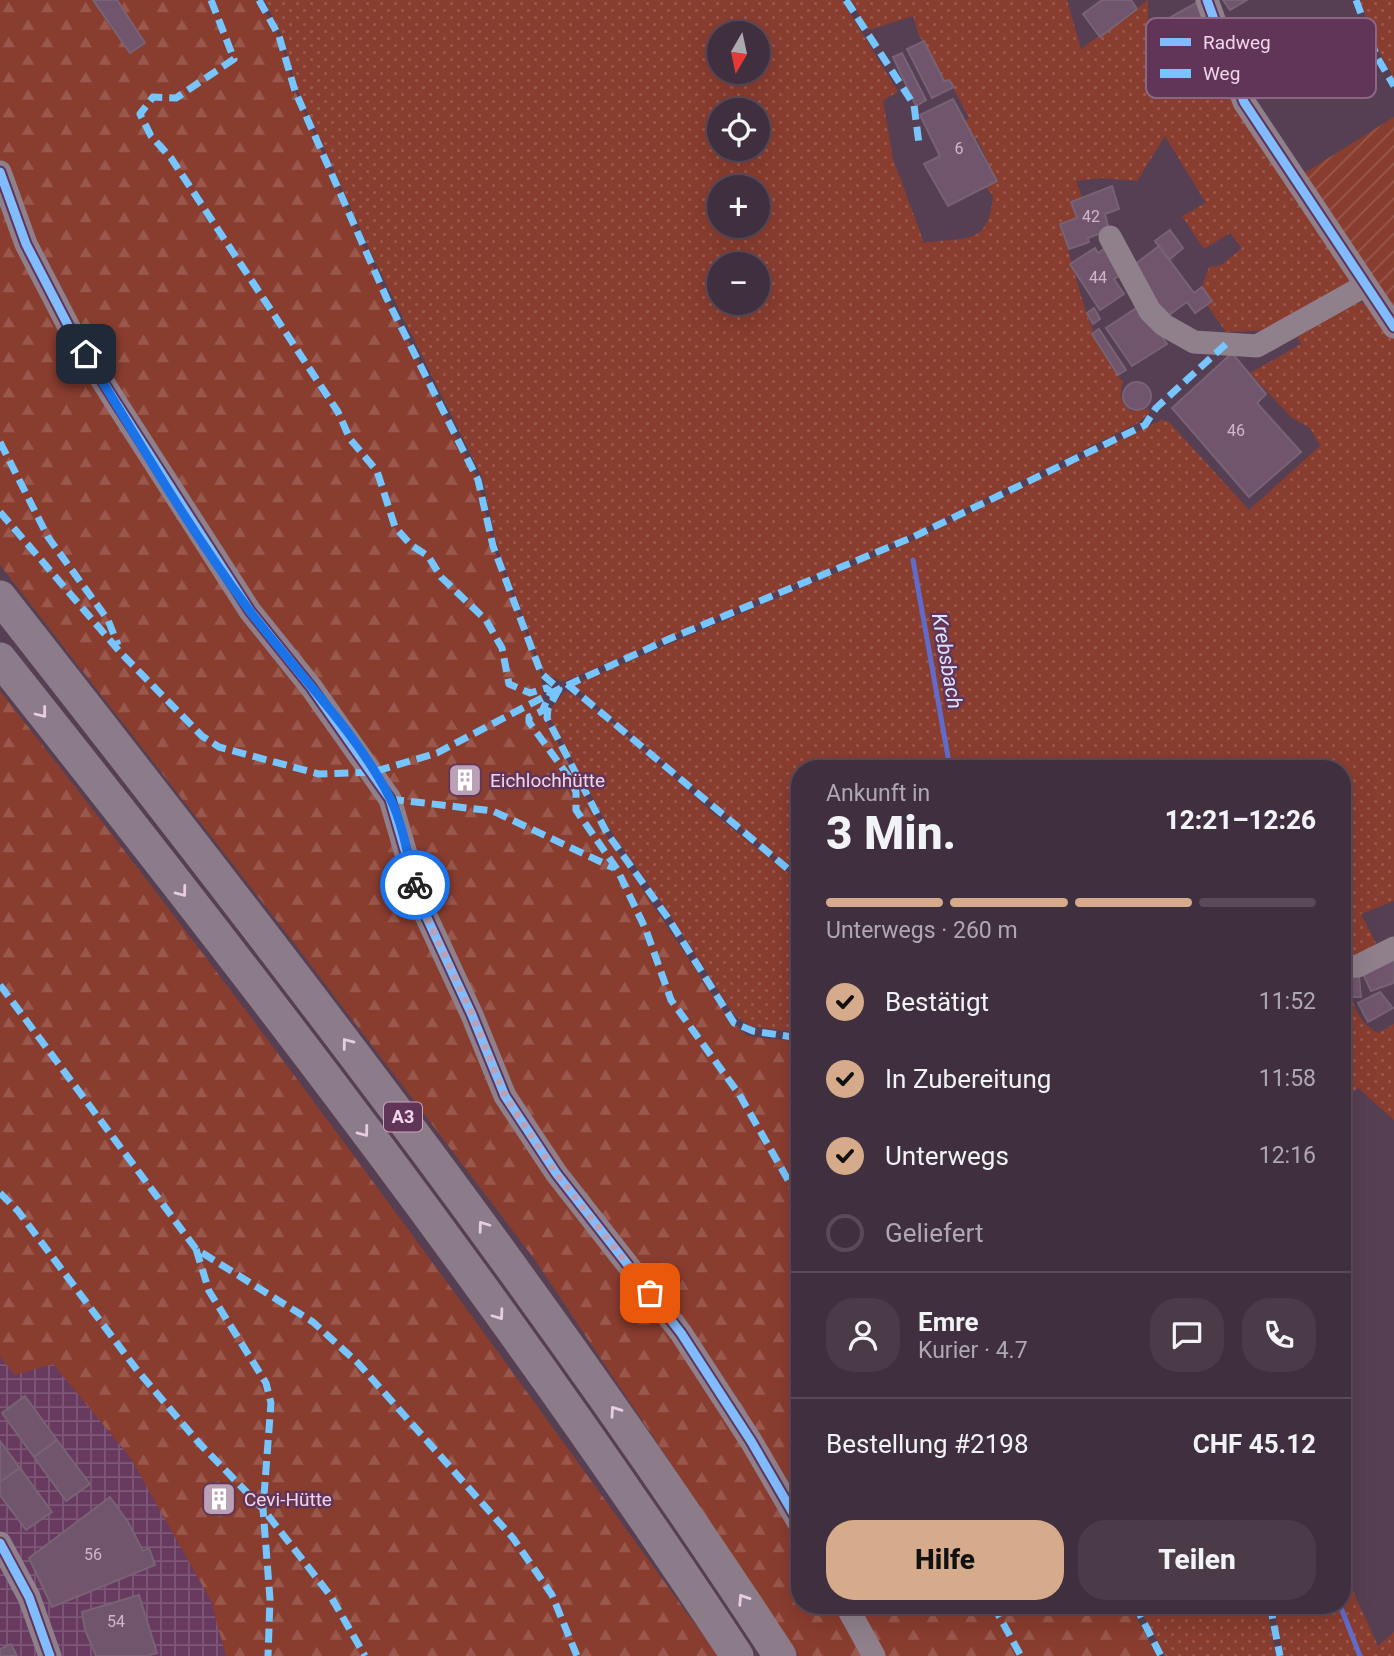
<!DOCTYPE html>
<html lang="de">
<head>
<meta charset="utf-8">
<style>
  :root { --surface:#402f3e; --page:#4b3b49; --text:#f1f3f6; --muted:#aea9b0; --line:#594a58; --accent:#d6ab8b }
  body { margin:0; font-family:Roboto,sans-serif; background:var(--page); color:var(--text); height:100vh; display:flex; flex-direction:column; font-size:26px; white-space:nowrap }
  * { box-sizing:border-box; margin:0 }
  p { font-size:23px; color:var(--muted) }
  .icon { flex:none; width:38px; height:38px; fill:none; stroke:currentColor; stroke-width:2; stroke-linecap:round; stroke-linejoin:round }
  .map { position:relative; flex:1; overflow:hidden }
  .drawer { position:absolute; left:791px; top:760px; width:560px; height:854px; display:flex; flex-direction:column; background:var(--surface); border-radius:28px; box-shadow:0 7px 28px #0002,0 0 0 2px var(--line) }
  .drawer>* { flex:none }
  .needle { width:46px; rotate:189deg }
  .controls { position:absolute; left:707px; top:21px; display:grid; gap:14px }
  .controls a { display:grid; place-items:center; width:63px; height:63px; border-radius:50%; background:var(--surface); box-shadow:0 7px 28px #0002,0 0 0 2px var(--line); font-size:35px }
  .pin { position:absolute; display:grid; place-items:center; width:60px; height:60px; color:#fff; margin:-30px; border-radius:14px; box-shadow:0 4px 10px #0006 }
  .courier { position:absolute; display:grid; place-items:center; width:70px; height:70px; margin:-35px; border:5px solid #1a73e8; border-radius:50%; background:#fff; color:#222; box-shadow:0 2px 9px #0007 }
  .headline em { font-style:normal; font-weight:800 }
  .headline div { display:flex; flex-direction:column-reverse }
  .headline { display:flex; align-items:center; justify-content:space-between; height:119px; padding:0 35px }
  h1 { font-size:46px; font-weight:800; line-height:52px }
  .bar { display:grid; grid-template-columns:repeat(4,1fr); gap:10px 7px; align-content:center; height:84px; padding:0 35px }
  .bar i { height:9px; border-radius:5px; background:var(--line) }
  .bar .on { background:var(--accent) }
  .bar p { grid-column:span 4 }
  .line { display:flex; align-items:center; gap:18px; padding:0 35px; border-top:2px solid var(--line) }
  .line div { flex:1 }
  .round { display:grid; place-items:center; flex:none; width:74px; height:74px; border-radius:28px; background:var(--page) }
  ol { padding:0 35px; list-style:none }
  li { display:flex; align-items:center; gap:21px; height:77px }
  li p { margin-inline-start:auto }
  li .icon { padding:7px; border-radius:50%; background:var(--accent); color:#111; stroke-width:4 }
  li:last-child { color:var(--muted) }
  li i { width:38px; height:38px; border:4px solid var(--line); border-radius:50% }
  .button { display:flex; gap:14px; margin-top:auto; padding:14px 35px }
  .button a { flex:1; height:80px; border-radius:28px; background:var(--accent); color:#111; font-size:28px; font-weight:800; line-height:80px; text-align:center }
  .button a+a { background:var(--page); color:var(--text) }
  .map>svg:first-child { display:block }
  .industrial { fill:url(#industrial-grid) }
  .grass { fill:url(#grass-dots); fill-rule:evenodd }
  .forest { fill:url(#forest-firs) }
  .garden { fill:url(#garden-furrows) }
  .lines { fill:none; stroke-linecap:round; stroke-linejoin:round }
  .stream { stroke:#616cca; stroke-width:5 }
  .building { fill:#71556c; stroke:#776373; stroke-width:2 }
  .minor { stroke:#8f808c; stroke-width:23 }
  .highway { stroke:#8c7b89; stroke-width:33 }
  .quiet { stroke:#76c5fe; stroke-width:7; stroke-dasharray:14 7; stroke-linecap:butt }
  .cycleway-casing { stroke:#603558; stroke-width:13 }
  .cycleway { stroke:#80bcff; stroke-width:9 }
  .oneway { stroke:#e7cde0 }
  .done { stroke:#bba1b5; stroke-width:7; stroke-dasharray:0 12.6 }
  .route { stroke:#1a73e8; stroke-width:9 }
  .labels { text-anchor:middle; stroke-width:5; stroke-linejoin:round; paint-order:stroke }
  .number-label { font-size:16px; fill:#d1b6ca }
  .shield { fill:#603558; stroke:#c6a6be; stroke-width:2 }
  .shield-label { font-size:18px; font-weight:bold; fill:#f1d6ea }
  .poi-label { font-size:19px; fill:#f1d6ea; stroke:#603558; text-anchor:start }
  .water-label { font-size:21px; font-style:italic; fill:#dbe2fc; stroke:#603558 }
  .key { fill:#603558; stroke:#8c6584; stroke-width:2 }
  .key-label { font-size:19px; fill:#f1d6ea }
</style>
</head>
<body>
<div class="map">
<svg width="1394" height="1656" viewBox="0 0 1394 1656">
  <defs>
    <pattern id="industrial-grid" width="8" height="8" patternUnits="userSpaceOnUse" patternTransform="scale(1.75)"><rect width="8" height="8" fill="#683a60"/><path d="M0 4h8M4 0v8" fill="none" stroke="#7e5677"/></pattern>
    <pattern id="grass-dots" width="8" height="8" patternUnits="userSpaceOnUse" patternTransform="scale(1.75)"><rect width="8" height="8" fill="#893d2f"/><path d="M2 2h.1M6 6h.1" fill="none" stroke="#9a584d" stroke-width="1.8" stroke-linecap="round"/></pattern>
    <pattern id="forest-firs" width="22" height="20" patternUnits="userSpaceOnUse" patternTransform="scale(1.75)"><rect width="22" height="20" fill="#893d2f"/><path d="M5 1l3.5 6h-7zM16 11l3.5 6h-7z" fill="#9a584d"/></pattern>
    <pattern id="garden-furrows" width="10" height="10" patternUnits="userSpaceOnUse" patternTransform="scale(1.75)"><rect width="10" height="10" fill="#893d2f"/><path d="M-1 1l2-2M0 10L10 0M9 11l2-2" fill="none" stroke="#9a584d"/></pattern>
  </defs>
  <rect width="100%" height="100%" fill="#563f52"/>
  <!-- industrial -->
  <path class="industrial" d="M0,1357L15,1374L53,1364L130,1457L211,1601L226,1656H0Z"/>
  <!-- grass -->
  <path class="grass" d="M264,0H842L898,92L883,100L893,159L924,243C967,236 988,247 993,196L986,187L997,181L977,138L973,139L964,122L969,118L949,80L944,81L918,33L913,16L869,30L850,0H1067L1081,49L1148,0V31L1168,60L1206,91L1228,71L1355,283L1272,330L1226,332L1207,305L1212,301L1202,287L1209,267L1221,265L1242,248L1230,233L1204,249L1182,216L1206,203L1165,136L1137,181L1102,178L1076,181L1082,197L1071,202L1077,218L1060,224C1079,279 1085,337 1123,382C1119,394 1120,403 1131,411L1148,409L1150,412L1138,423L907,537L563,682L543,672L497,546L482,477L370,251L297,89L282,36ZM719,33H758V72H719ZM719,110H758V149H719ZM719,187H758V226H719ZM719,264H758V303H719Z
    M1360,0H1394V78L1376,46Z
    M1366,302L1394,333V901L1361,914L1380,951L1354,962L1349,950L1348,894L1342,860V768H800V877L573,685L911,541L1161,420L1169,422L1249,510L1320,446L1310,428L1292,418L1250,373L1301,344L1295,330L1342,306Z
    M565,691C587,694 694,797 719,818C746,840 773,861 800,882V1033L750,1026L734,1015L670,915L610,830L550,718L551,709Z
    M1350,973C1350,998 1354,1020 1378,1033L1394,1024V1120L1358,1088L1342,1101V976Z
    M1342,1543L1350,1560L1343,1569L1378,1646L1394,1632V1656H1283L1273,1605H1342Z
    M1138,1605H1266L1276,1656H1165Z"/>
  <!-- forest -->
  <path class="forest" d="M0,0H259L279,36L295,91L387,299L478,480L493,546L541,673L545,718L605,833L728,1018L747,1036L800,1042V1605H1130L1157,1656H799L535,1260L291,939L0,565Z
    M0,691C249,1006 483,1331 718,1656H226L211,1601L130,1457L53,1364L15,1375L0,1357Z"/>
  <!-- garden -->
  <path class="garden" d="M1394,117V318L1298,177Z"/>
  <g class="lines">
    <!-- stream -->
    <path class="stream" d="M913,560L950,768
      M1340,1605L1360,1656"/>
  </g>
  <!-- building -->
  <path class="building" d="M93,0H117L145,43L130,53Z
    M1102,0H1131L1137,9L1100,37L1083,14Z
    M1223,0H1247L1230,10Z
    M1198,2L1217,40L1204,48L1199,40L1178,51L1162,22Z
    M924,41L944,81L949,80L954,87L932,98L907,49Z
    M902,53L926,100L916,106L893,57Z
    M953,99L997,181L948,206L924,164L940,156L920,115Z
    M1112,186L1119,209L1105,214L1109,230L1088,238L1089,242L1069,249L1060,224L1077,218L1071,202Z
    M1170,230L1183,248L1169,260L1155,241Z
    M1111,244L1127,271L1114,279L1124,294L1100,310L1070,264L1095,248L1098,253Z
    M1159,246L1194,293L1202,287L1212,301L1195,313L1187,302L1166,317L1130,268Z
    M1141,305L1167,344L1132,366L1106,328Z
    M1094,308L1100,319L1093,324L1087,313Z
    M1099,329L1126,370L1118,375L1092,334Z
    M1232,353L1266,394L1257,403L1301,452L1249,497L1172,408Z
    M1123 396a14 14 0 1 1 28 0a14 14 0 1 1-28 0Z
    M464,765L480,787L466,796L451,774Z
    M1394,954V983L1371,991L1362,972Z
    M1351,976H1359L1361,997H1351Z
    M1380,992L1393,1008L1368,1022L1358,1003Z
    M25,1396L57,1440L34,1457L2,1413Z
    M57,1440L90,1484L66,1501L34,1457Z
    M0,1441L20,1468L0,1482Z
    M20,1468L52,1512L26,1530L0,1495V1482Z
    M218,1482L234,1507L220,1516L204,1491Z
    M110,1497L128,1522L143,1551L149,1548L155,1565L52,1607L29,1558Z
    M139,1595L157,1653L147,1656H96L85,1630L82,1612Z
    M11,1644L17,1656H0V1649Z"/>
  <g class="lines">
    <!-- minor -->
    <path class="minor" d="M1207,0L1244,102L1394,327
      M0,172L26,244L71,331L115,401L250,611L311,687L390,799L421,905L472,1015L505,1096L556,1173L681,1333L751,1441L800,1525
      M1110,237L1150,311L1164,325L1194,342L1257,346L1366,285
      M1342,967L1358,966L1394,948
      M0,1543L29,1597L50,1656
      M846,1605L874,1656"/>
    <!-- highway -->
    <path class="highway" d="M0,597C271,942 540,1288 780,1656
      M0,659C257,982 510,1311 737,1656"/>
    <!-- quiet -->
    <path class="quiet" d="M211,0L234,59L176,98L153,97L140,114L151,136L171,158L338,412L350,439L377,471L395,527L411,545L428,556L441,577L486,620L502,648L509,684L530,693L546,688L551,692L542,711L529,717V722L569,777L576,792V810L617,869L646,930L671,1000L739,1094L800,1201
      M259,0L279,36L295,91L387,299L478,480L493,546L541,673L559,689L548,709L547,718L607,833L668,918L734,1023L753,1031L800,1038
      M846,0L914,105L919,144
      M1356,0L1377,57L1394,86
      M0,442L48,537L108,620L118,645
      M0,512L120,652L202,736L219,747L319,774L373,772L437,753L559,689L669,639L913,537L1145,425L1156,408L1226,344
      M567,684L800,879
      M390,799L493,811L614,868
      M0,985L196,1249L313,1322L358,1363L513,1538L552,1595L577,1656
      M0,1193L18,1211L137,1370L199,1443L263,1509L330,1595L365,1656
      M196,1249L209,1291L266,1383L271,1403L263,1509L270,1599L268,1656
      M993,1605L1021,1656
      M1135,1605L1161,1656
      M1270,1605L1280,1656"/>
    <!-- cycleway casing -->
    <g class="cycleway-casing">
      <path id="cycleway" d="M1207,0L1244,102L1394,327
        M0,172L26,244L71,331L115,401L250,611L311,687L390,799L421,905L472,1015L505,1096L556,1173L681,1333L751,1441L800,1525
        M0,1543L29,1597L50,1656"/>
    </g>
    <!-- cycleway -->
    <use href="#cycleway" class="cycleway"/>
  </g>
  <!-- one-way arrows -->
  <defs><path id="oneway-chevron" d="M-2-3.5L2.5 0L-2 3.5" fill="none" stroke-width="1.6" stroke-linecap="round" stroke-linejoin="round" transform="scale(1.75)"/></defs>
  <g class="oneway">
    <use href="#oneway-chevron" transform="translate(42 713) rotate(52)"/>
    <use href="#oneway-chevron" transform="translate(182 892) rotate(53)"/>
    <use href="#oneway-chevron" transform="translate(347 1043) rotate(-127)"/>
    <use href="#oneway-chevron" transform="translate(364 1132) rotate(53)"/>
    <use href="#oneway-chevron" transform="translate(483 1226) rotate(-126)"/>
    <use href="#oneway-chevron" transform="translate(499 1315) rotate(54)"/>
    <use href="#oneway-chevron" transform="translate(615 1411) rotate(-125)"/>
    <use href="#oneway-chevron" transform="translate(743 1599) rotate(-123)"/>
  </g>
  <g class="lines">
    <!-- done -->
    <path class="done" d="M415,885L421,905L472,1014L505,1096L556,1173L650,1293"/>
    <!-- route -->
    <path class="route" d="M86,354C138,440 189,529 249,610C295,671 355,730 390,798C403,824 408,857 415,885"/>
  </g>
  <!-- icons -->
  <defs>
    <g id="building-square" transform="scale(1.75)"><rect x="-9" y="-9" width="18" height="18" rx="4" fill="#bba1b5" stroke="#603558"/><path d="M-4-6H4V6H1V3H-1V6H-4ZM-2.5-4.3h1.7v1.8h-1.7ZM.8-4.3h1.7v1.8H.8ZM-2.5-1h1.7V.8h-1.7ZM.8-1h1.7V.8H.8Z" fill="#fff"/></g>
  </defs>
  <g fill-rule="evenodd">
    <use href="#building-square" x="465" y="780"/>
    <use href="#building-square" x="219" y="1499"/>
  </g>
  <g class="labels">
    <!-- number labels -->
    <g class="number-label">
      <text x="959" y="154">6</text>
      <text x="1091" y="222">42</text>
      <text x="1098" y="283">44</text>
      <text x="1236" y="436">46</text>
      <text x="93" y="1560">56</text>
      <text x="116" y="1627">54</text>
    </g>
    <!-- shield labels -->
    <rect class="shield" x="384" y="1102.5" width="38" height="29" rx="5"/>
    <g class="shield-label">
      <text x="403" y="1123">A3</text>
    </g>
    <!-- poi labels -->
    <g class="poi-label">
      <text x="490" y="787">Eichlochhütte</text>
      <text x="244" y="1506">Cevi-Hütte</text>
    </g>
    <!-- water labels -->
    <g class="water-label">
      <text transform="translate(947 661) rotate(80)" y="7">Krebsbach</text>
    </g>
  </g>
  <!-- legend -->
  <rect x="1146" y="18" width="230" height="80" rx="10" class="key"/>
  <rect x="1160" y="38" width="31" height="8" fill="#80bcff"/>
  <rect x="1160" y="69" width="31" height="9" fill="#76c5fe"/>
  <g class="key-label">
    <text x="1203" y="49">Radweg</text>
    <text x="1203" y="80">Weg</text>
  </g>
</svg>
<div class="controls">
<a><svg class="needle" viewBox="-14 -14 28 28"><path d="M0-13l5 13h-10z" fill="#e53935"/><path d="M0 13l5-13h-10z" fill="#aea9b0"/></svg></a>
<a><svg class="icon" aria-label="locate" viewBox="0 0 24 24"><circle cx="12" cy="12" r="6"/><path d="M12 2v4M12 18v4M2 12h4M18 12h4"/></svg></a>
<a>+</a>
<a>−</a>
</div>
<div class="pin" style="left:650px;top:1293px;background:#ea580c"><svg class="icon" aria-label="bag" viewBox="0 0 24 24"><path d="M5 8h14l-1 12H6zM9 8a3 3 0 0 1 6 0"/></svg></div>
<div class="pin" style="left:86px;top:354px;background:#1f2937"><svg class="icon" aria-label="home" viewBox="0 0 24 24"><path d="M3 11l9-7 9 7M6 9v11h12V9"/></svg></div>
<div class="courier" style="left:415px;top:885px"><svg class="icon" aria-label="bike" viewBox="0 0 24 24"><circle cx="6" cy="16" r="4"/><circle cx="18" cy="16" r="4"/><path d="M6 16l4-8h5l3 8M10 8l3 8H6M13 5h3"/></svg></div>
<section class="drawer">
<div class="headline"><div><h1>3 Min.</h1><p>Ankunft in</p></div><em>12:21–12:26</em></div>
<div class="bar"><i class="on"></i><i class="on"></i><i class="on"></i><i></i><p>Unterwegs · 260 m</p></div>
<ol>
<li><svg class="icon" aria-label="check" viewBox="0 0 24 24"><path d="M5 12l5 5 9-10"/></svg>Bestätigt<p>11:52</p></li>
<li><svg class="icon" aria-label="check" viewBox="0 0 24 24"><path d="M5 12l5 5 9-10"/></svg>In Zubereitung<p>11:58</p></li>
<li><svg class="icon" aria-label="check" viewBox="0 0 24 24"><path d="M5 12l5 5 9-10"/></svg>Unterwegs<p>12:16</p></li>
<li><i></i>Geliefert</li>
</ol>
<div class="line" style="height:126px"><a class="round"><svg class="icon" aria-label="person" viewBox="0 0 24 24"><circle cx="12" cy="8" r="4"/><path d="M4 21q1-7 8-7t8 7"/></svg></a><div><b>Emre</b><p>Kurier · 4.7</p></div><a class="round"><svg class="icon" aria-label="chat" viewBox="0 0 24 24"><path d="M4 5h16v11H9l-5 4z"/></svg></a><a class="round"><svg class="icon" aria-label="phone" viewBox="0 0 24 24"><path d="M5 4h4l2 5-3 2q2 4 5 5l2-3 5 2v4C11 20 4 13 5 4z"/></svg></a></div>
<div class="line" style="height:91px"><div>Bestellung #2198</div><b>CHF 45.12</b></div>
<div class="button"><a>Hilfe</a><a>Teilen</a></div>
</section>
</div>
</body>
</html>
